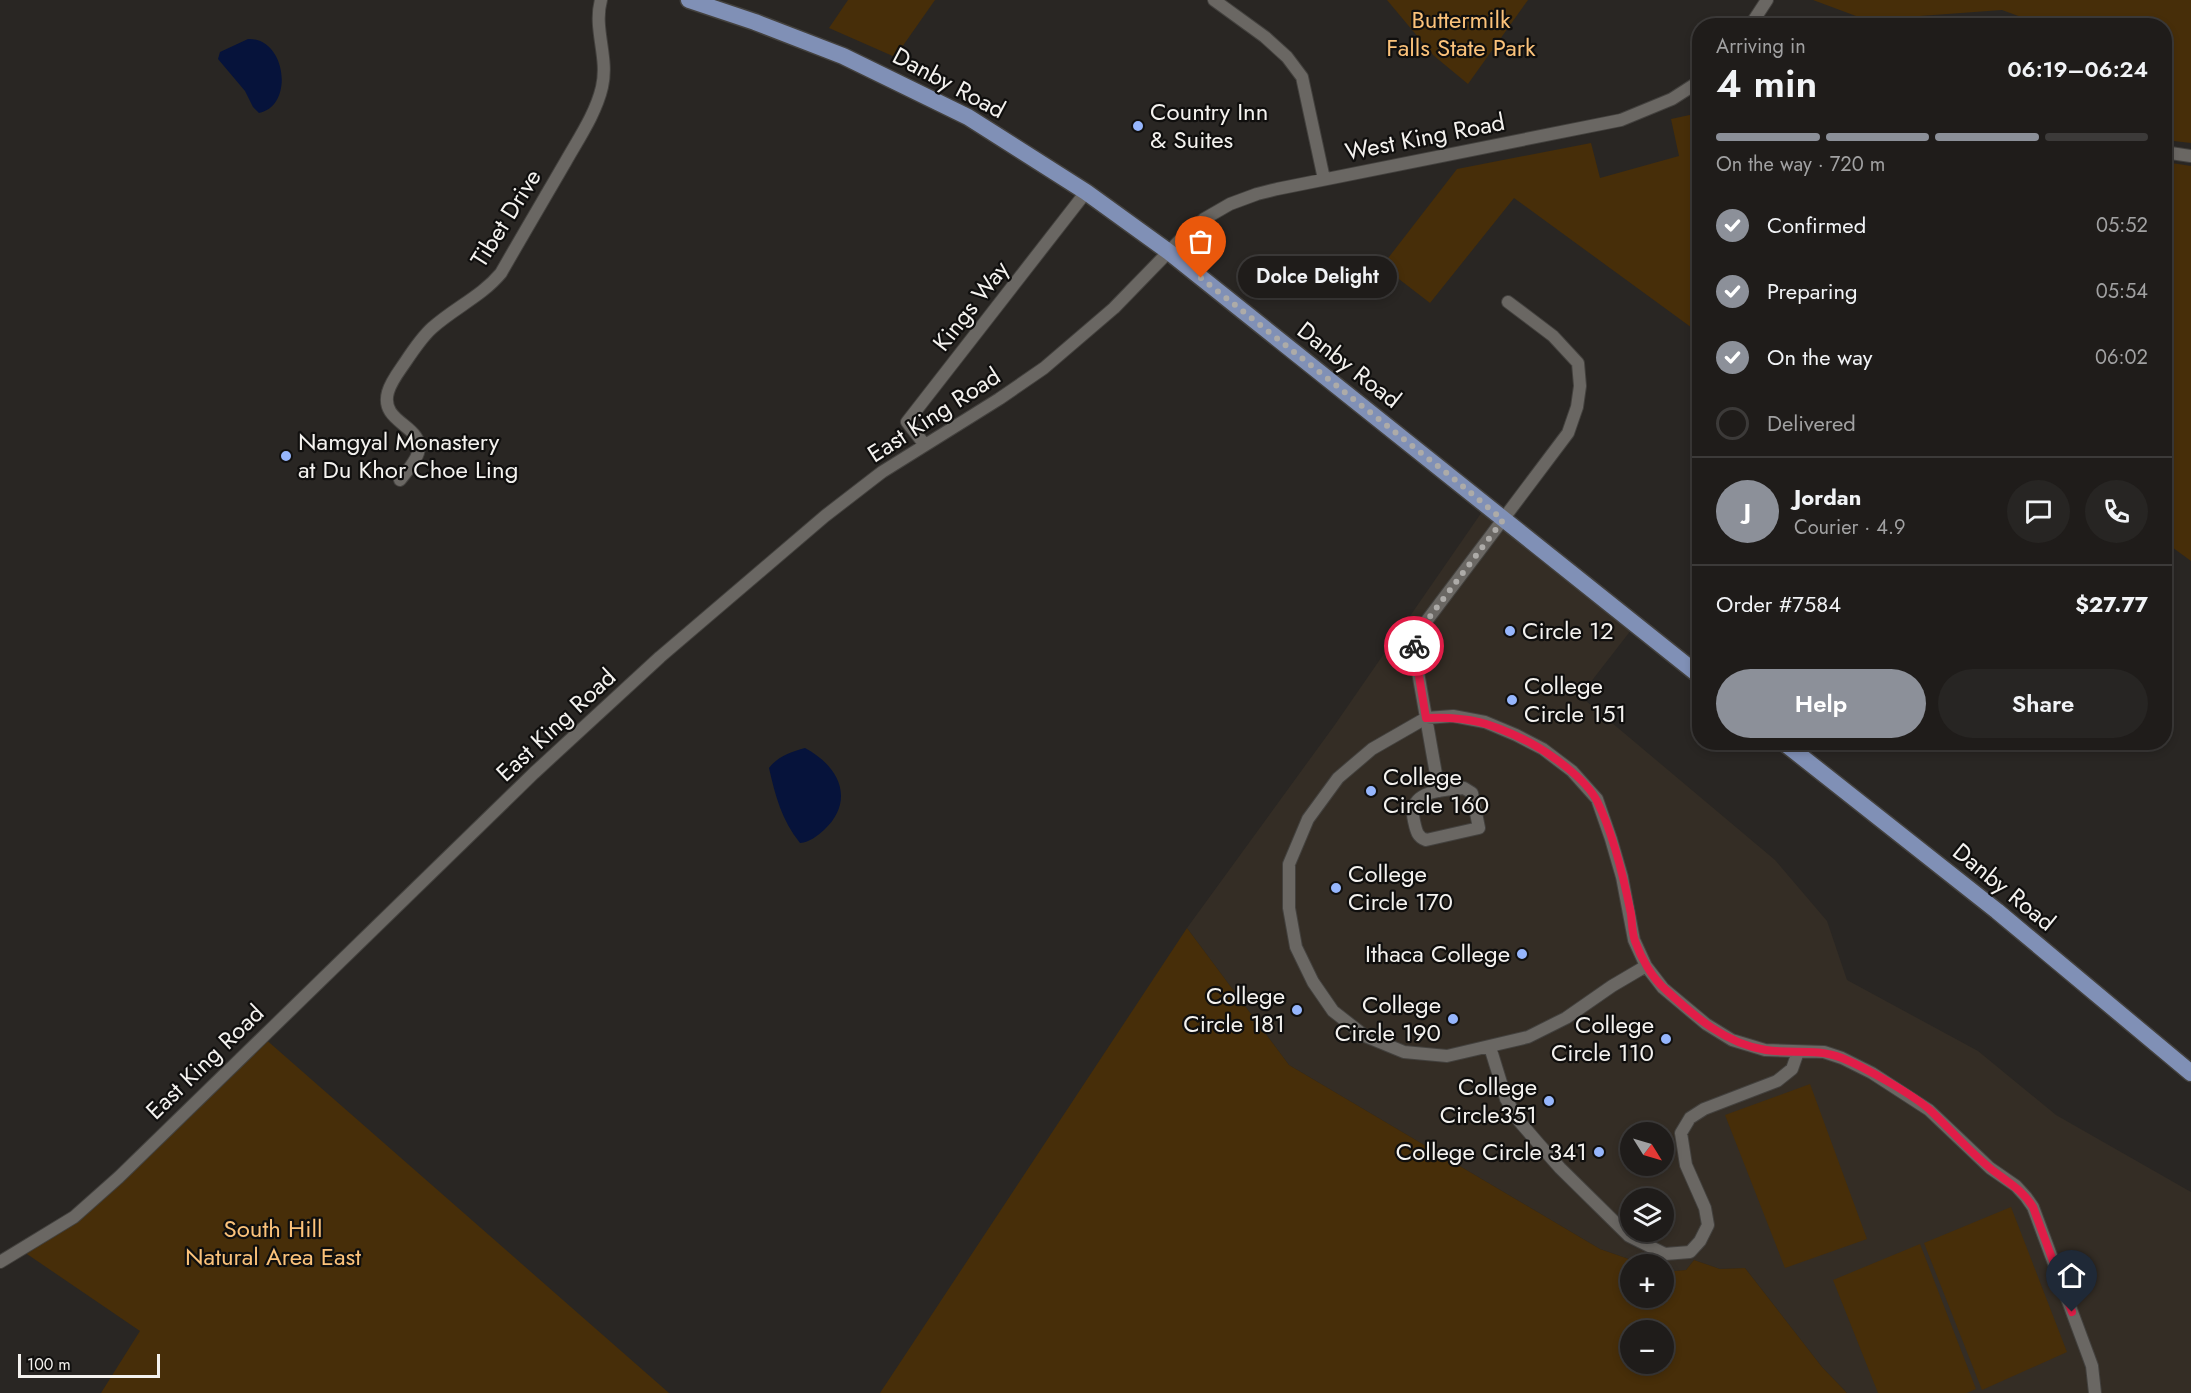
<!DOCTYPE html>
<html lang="en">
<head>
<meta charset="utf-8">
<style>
  :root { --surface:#1f1c1a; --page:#272523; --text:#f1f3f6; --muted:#a1a1a2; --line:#3c3a39; --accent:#8c9099 }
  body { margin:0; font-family:Jost,sans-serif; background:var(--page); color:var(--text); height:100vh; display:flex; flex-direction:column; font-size:22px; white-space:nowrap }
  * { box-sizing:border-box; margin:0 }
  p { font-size:20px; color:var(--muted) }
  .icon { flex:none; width:33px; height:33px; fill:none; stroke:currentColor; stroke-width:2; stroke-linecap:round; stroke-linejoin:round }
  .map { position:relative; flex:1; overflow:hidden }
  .drawer { position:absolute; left:1692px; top:18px; width:480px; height:732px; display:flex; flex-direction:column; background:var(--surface); border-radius:24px; box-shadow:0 3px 9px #0003,0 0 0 2px var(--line) }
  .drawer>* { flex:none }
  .needle { width:39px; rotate:127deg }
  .tools { position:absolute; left:1620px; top:1122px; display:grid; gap:12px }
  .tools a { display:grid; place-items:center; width:54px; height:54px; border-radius:50%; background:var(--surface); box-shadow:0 3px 9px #0003,0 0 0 2px var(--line); font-size:30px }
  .scale { position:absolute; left:18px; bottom:15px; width:142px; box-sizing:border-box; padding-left:6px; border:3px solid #f4f2ef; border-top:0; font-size:16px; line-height:21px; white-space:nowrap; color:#f4f2ef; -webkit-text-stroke:4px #100f0e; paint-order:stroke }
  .pin { position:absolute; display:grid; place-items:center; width:51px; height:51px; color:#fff; margin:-62px -26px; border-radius:50% 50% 50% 0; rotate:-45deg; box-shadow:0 0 6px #0007 }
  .pin .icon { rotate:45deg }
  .courier { position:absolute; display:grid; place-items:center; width:60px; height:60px; margin:-30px; border:4px solid #e11d48; border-radius:50%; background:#fff; color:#222; box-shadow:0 2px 8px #0007 }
  .bubble { position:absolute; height:42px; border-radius:21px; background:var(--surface); box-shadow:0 3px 9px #0003,0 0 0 2px var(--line); font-size:20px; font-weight:600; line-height:42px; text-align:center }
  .summary em { font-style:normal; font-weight:600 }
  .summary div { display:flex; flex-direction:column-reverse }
  .summary { display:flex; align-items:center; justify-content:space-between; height:102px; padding:0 24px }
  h1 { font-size:39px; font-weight:600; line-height:45px }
  .bar { display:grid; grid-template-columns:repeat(4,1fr); gap:9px 6px; align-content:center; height:72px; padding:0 24px }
  .bar i { height:8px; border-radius:4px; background:var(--line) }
  .bar .selected { background:var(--accent) }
  .bar p { grid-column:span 4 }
  .line { display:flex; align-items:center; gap:15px; padding:0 24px; border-top:2px solid var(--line) }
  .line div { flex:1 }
  .round { display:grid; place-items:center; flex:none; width:63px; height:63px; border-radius:32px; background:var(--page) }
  ol { padding:0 24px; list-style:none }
  li { display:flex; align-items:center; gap:18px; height:66px }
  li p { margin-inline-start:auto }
  li .icon { padding:6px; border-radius:50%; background:var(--accent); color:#fff; stroke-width:4 }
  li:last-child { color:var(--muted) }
  li i { width:33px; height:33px; border:3px solid var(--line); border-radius:50% }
  .action { display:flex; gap:12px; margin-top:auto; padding:12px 24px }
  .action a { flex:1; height:69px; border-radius:36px; background:var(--accent); color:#fff; font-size:24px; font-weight:600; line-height:69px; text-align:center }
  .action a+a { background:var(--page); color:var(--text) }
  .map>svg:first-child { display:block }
  .built { fill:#342d25; fill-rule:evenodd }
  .green { fill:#472e09; fill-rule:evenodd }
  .water { fill:#06133b }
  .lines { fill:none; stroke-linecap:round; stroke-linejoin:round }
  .minor-casing { stroke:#43413e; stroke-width:14 }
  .major-casing { stroke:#43413e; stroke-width:19 }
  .minor { stroke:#6a6763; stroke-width:12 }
  .major { stroke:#8090b6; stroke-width:16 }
  .done { stroke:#adaba8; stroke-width:6; stroke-dasharray:0 10.8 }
  .route { stroke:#e11d48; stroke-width:8 }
  .poi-dot { fill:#96b6fd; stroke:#100f0e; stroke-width:2 }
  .labels { text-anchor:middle; stroke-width:4.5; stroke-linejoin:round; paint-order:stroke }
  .park-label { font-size:24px; fill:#fbc27a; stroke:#100f0e }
  .street-label { font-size:24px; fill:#f4f2ef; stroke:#100f0e }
  .poi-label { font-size:24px; fill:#f4f2ef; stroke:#100f0e; text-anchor:start }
</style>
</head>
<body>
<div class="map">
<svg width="2191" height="1393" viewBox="0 0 2191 1393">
  <rect width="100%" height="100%" fill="#292623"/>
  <!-- built -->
  <path class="built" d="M1486,506L1635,625L1580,696L1775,860L1827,921L1847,980L1978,1051L2056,1115L2191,1192V1393H1847L1822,1367L1745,1268L1720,1269L1694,1260L1686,1270L1664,1272V1264H1643L1600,1249L1289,1065L1187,928L1334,726ZM1630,1132H1664V1166H1630ZM1630,1198H1664V1232H1630Z"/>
  <!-- green -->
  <path class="green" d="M848,0H935L895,57L829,28Z
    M1387,0H1528L1468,84L1433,55Z
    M1813,0H2191V143L2165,140L2164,26L2043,25L2002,10L1906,17L1872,22Z
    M1699,113V333L1514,198L1430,303L1382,266L1457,169L1591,143L1600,178L1679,156L1671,119Z
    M2165,162L2191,166V561L2165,542Z
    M1187,928L1289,1065L1600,1249L1643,1264H1630V1298H1664V1272L1686,1270L1694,1260L1720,1269L1745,1268L1822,1367L1847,1393H880ZM1630,1330H1664V1364H1630Z
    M263,1037L669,1393H101L140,1331L24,1252L78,1215Z
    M1810,1084L1867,1239L1785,1268L1725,1115Z
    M2011,1207L2067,1352L1982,1390L1924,1243Z
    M1920,1244L1976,1389L1967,1393H1878L1833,1280Z"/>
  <!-- water -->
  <path class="water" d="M248,39C286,37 295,106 259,113L253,107L245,91L218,59L220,52Z
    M805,748C839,766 856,800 824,830C817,836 810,842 800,843C782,821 775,795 769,768C778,756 791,752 805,748Z"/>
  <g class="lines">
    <!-- minor casing -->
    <g class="minor-casing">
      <path id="minor" d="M1214,0L1265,37L1287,57L1302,77L1324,179
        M1750,26L1767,0
        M2164,152L2191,156
        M925,445L907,422L1086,192
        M400,480C406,472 415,463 418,453C426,425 379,424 388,392C391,381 400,370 406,361C414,349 422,337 432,328C454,308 482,296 501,273C522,236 544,199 566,161C579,138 596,113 602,87C609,57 593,29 601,0
        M1798,754L1808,742
        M1464,788L1472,793L1479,828L1426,840C1417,837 1416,830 1414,821C1407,790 1442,790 1464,788Z
        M1439,791L1413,644L1419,631L1568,433L1577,407L1580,386L1578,363L1553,336L1508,302
        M1646,966L1612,986L1566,1018L1528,1037L1447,1056L1404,1052L1365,1036L1333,1011L1313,982L1296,947L1289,908V864L1308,819L1338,778L1372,749L1426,718L1453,716L1485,722L1516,735L1543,749L1572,771L1597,799L1611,839L1622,877L1634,940L1646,966L1663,988L1706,1024L1732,1040L1765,1050L1824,1052L1842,1058L1872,1073L1929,1110L1990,1168L2016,1186L2026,1197L2033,1207L2088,1355L2092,1366L2095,1393
        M1490,1047L1506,1099L1519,1121L1538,1143L1560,1168L1629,1236L1665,1254L1690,1252L1700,1241L1708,1225L1705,1208L1686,1165L1681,1133L1690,1118L1704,1109L1777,1081L1792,1069L1798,1052
        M0,1262L74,1217L119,1177L534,773L660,657L825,516L882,472L999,399L1044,368L1114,308L1183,237L1204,219L1230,204L1257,194L1277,189L1621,120L1672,99L1700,81"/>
    </g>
    <!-- major casing -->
    <g class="major-casing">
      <path id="major" d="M689,0L755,22L843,56L968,117L1086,192L1169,252L1700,676
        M1783,742L1997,911L2191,1073"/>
    </g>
    <!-- minor -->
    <use href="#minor" class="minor"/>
    <!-- major -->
    <use href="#major" class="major"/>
  </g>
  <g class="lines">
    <!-- done -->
    <path class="done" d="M1201,278L1459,483L1503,520L1419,631L1414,646"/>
    <!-- route -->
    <path class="route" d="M1414,646L1426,718C1469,716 1491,723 1529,742C1551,754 1586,779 1597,801C1613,833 1624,879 1631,914C1632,923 1632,933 1635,941C1641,958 1652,978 1666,990C1694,1016 1726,1044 1766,1050C1791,1054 1817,1048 1842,1058C1864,1067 1914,1095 1931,1111C1951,1130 1969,1151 1990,1168C2006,1181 2022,1189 2033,1207L2072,1312"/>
  </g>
  <!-- markers -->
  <g class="poi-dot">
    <circle cx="1138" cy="126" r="6"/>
    <circle cx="286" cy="456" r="6"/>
    <circle cx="1510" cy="631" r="6"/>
    <circle cx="1512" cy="700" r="6"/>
    <circle cx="1371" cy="791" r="6"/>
    <circle cx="1336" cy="888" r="6"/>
    <circle cx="1522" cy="954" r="6"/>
    <circle cx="1297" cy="1010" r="6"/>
    <circle cx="1453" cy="1019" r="6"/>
    <circle cx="1666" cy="1039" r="6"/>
    <circle cx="1549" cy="1101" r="6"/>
    <circle cx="1599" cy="1152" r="6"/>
  </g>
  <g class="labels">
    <!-- park labels -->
    <g class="park-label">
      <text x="1461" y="28">Buttermilk<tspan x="1461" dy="28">Falls State Park</tspan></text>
      <text x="273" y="1237">South Hill<tspan x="273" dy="28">Natural Area East</tspan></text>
    </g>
    <!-- street labels -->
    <g class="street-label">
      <text transform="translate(949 83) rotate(28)" y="8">Danby Road</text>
      <text transform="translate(1425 137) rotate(-11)" y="8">West King Road</text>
      <text transform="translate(506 218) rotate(-58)" y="8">Tibet Drive</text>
      <text transform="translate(971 306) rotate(-52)" y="8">Kings Way</text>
      <text transform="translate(1349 365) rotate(38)" y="8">Danby Road</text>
      <text transform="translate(934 415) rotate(-33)" y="8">East King Road</text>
      <text transform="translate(556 725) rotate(-43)" y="8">East King Road</text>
      <text transform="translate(2004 887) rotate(39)" y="8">Danby Road</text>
      <text transform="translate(205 1062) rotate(-44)" y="8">East King Road</text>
    </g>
    <!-- poi labels -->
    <g class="poi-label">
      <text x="1150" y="120">Country Inn<tspan x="1150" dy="28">&amp; Suites</tspan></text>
      <text x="298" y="450">Namgyal Monastery<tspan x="298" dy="28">at Du Khor Choe Ling</tspan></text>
      <text x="1522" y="639">Circle 12</text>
      <text x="1524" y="694">College<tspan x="1524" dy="28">Circle 151</tspan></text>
      <text x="1383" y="785">College<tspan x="1383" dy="28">Circle 160</tspan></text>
      <text x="1348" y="882">College<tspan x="1348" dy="28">Circle 170</tspan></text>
      <text x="1510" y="962" text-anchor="end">Ithaca College</text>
      <text x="1285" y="1004" text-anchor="end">College<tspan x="1285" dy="28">Circle 181</tspan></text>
      <text x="1441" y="1013" text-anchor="end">College<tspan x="1441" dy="28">Circle 190</tspan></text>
      <text x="1654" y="1033" text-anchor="end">College<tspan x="1654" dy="28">Circle 110</tspan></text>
      <text x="1537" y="1095" text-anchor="end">College<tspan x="1537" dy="28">Circle351</tspan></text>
      <text x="1587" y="1160" text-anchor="end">College Circle 341</text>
    </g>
  </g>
</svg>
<div class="tools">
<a><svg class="needle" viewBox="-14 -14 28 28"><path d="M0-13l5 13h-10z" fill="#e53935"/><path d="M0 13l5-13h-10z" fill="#a1a1a2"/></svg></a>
<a><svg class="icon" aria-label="layers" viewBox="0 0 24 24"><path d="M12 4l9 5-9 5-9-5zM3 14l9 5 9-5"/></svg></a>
<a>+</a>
<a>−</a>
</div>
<div class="scale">100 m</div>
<div class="pin" style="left:1201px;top:278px;background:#ea580c"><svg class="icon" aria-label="bag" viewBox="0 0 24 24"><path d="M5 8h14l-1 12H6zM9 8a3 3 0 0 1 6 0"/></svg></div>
<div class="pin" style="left:2072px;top:1312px;background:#1f2937"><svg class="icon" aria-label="home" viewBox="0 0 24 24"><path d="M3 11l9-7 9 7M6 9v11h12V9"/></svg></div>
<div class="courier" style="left:1414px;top:646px"><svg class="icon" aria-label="bike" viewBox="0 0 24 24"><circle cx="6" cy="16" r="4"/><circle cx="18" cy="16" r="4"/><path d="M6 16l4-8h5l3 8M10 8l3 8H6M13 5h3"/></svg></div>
<div class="bubble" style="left:1238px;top:256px;width:159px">Dolce Delight</div>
<section class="drawer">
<div class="summary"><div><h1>4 min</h1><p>Arriving in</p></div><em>06:19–06:24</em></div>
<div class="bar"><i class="selected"></i><i class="selected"></i><i class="selected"></i><i></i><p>On the way · 720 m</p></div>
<ol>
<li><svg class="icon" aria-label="check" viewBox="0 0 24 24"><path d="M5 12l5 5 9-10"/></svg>Confirmed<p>05:52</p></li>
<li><svg class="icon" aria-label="check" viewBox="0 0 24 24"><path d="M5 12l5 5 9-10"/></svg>Preparing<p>05:54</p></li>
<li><svg class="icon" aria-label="check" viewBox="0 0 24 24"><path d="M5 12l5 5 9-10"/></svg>On the way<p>06:02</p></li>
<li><i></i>Delivered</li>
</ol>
<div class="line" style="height:108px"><b class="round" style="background:var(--accent);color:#fff">J</b><div><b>Jordan</b><p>Courier · 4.9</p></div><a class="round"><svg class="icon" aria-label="chat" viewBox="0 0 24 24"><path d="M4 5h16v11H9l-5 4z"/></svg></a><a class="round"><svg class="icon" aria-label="phone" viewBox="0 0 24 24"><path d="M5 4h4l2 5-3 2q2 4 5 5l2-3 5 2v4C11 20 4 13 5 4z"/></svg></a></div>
<div class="line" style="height:78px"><div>Order #7584</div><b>$27.77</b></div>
<div class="action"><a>Help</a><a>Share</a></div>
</section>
</div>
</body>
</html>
